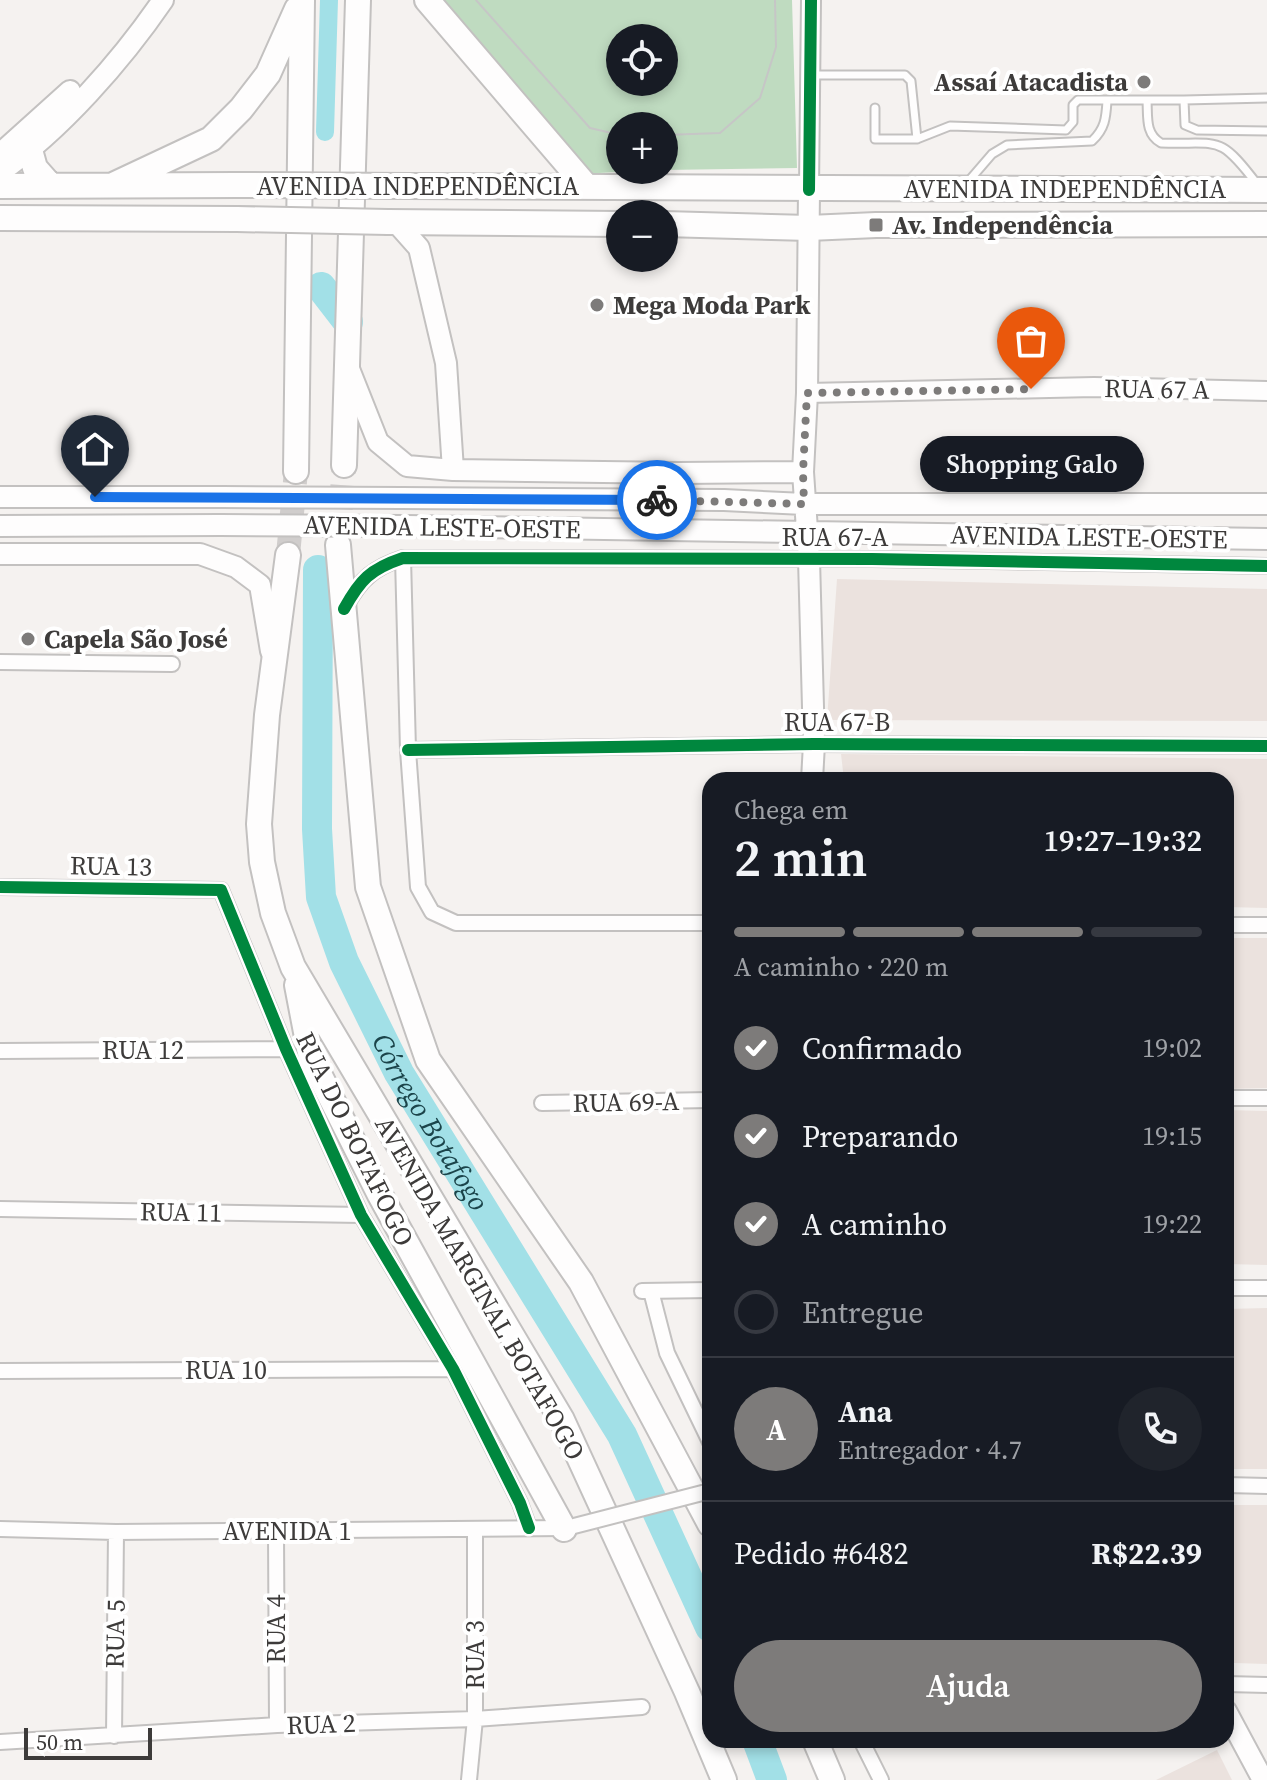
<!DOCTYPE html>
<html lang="pt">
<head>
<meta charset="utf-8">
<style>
  :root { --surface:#171b24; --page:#20242c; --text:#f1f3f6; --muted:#9ea1a6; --line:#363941; --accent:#7d7b7a }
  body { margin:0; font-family:"Source Serif 4",serif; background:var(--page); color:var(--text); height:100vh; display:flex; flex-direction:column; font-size:30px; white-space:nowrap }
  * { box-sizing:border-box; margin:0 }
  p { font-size:26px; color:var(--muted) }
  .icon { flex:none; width:44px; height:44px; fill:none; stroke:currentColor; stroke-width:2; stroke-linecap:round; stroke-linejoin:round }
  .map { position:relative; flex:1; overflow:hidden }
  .sheet { position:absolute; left:702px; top:772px; width:532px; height:976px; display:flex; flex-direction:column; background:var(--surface); border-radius:24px; box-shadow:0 4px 12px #0003 }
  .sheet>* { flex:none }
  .fabs { position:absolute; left:606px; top:24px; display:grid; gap:16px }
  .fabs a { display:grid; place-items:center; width:72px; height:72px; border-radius:50%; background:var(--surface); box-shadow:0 4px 12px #0003; font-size:40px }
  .scale { position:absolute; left:24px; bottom:20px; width:128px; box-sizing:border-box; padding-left:8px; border:4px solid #3d3b3a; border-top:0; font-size:22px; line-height:28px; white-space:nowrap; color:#3d3b3a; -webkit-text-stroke:6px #fff; paint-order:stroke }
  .pin { position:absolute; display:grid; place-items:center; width:68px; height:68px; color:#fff; margin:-82px -34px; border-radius:50% 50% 50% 0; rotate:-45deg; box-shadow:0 0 8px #0007 }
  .pin .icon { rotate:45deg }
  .courier { position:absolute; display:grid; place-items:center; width:80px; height:80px; margin:-40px; border:6px solid #1a73e8; border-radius:50%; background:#fff; color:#222; box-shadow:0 2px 10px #0007 }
  .bubble { position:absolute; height:56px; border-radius:28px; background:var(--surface); box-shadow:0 4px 12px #0003; font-size:26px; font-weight:600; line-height:56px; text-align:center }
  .summary em { font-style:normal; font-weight:600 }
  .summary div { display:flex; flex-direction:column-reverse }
  .summary { display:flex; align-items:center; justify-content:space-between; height:136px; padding:0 32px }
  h1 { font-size:52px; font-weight:600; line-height:60px }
  .bar { display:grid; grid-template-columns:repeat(4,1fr); gap:12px 8px; align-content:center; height:96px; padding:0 32px }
  .bar i { height:10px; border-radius:6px; background:var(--line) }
  .bar .current { background:var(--accent) }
  .bar p { grid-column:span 4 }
  .line { display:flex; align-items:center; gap:20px; padding:0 32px; border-top:2px solid var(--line) }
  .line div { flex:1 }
  .round { display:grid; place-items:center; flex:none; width:84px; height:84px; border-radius:42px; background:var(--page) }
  ol { padding:0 32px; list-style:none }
  li { display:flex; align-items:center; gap:24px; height:88px }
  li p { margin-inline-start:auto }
  li .icon { padding:8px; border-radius:50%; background:var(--accent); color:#fff; stroke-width:4 }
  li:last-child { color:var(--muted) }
  li i { width:44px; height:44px; border:4px solid var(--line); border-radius:50% }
  .action { display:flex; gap:16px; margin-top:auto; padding:16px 32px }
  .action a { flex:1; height:92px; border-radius:48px; background:var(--accent); color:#fff; font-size:32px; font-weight:600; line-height:92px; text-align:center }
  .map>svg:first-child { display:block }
  .built { fill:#ebe2de }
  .forest { fill:#bfdbc0; fill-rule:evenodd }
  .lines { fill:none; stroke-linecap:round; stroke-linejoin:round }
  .canal { stroke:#a2e0e7; stroke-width:18 }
  .river { stroke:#a2e0e7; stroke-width:30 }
  .primary-tunnel { stroke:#d0cdcc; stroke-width:24; stroke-dasharray:24 12; stroke-linecap:butt }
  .service-casing { stroke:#c3c1c0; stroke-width:11 }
  .minor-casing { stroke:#c3c1c0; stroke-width:18 }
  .tertiary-casing { stroke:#c3c1c0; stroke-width:22 }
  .secondary-casing { stroke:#c3c1c0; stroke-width:24 }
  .primary-casing { stroke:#c3c1c0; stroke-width:28 }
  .service { stroke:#fefdfd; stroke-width:7 }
  .minor { stroke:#fefdfd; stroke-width:14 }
  .tertiary { stroke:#fefdfd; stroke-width:18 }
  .secondary { stroke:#fefdfd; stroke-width:20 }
  .primary { stroke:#fefdfd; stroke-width:24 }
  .tram { stroke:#c6c6c6; stroke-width:2 }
  .minor-bridge-casing { stroke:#c3c1c0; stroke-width:18; stroke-linecap:butt }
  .secondary-bridge-casing { stroke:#c3c1c0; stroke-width:24; stroke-linecap:butt }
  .primary-bridge-casing { stroke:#c3c1c0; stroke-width:28; stroke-linecap:butt }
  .minor-bridge { stroke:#fefdfd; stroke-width:14 }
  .secondary-bridge { stroke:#fefdfd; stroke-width:20 }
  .primary-bridge { stroke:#fefdfd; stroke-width:24 }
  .cycleway-casing { stroke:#fff; stroke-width:17 }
  .cycleway { stroke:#00873e; stroke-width:12 }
  .done { stroke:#7d7b7a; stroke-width:8; stroke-dasharray:0 14.4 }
  .route { stroke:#1a73e8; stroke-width:10 }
  .poi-dot { fill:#7d7b7a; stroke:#fff; stroke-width:3 }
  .labels { text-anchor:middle; stroke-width:8; stroke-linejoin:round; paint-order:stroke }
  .poi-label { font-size:26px; font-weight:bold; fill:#3d3b3a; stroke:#fff; text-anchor:start }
  .street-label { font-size:26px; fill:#3d3b3a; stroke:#fff }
  .water-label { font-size:28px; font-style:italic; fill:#1b444a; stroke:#fff }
</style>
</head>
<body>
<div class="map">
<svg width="1267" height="1780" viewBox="0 0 1267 1780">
  <rect width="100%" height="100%" fill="#f5f2f0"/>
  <!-- built -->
  <path class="built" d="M837,579L1267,589V721L827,720Z
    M841,754L1267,759V908L1226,907V780H844Z
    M1226,938H1267V1088L1226,1089Z
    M1226,1110L1267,1111V1265L1226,1264Z
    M1267,1308V1469H1226V1309Z
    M1226,1505H1267V1664L1234,1663L1226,1658Z
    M1217,1750L1232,1780H1156Z"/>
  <!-- forest -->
  <path class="forest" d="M440,0H792L797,168L664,170V126H620V170H652L582,174ZM620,38H664V82H620Z"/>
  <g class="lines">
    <!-- canal -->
    <path class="canal" d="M325,132L329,0"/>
    <!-- river -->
    <g class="river">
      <path d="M321,287L348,322"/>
      <path id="s1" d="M318,570L317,829L321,897L344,962L399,1073L622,1435L710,1627"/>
      <path d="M757,1740L772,1780"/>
    </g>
    <!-- primary-tunnel -->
    <path class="primary-tunnel" d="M338,545L344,465
      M288,555L296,471"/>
    <!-- service casing -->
    <g class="service-casing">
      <path id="service" d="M812,75H905L911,81L917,139
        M1267,98L1184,100L1185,125L1197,130L1267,131
        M1147,101C1148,117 1145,134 1161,143C1220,145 1218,133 1257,184
        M875,108V139H917L950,126L1066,130L1073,122V105L1078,100H1184
        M967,183L992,154L1007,145L1092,141C1105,129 1106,118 1107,101"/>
    </g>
    <!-- minor casing -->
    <g class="minor-casing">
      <path id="minor" d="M403,558L408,750L418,887L432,912L456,923H710
        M346,606C360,579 375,567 403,558L872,559L1267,566
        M0,662L172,664
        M408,750L814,744L1267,746
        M0,887L221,890L286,1049L361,1215L453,1369L520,1503L529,1528
        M1226,925H1267
        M0,1051L286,1049
        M1226,1098H1267
        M542,1103L710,1100
        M0,1209L361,1215
        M1226,1288H1267
        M642,1291L710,1290
        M651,1291L667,1353L710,1442
        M0,1371L453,1369
        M1226,1485L1267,1486
        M0,1529L116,1532L566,1528
        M276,1532L277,1725
        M1226,1684L1267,1685
        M114,1736L116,1532
        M861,1740L881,1780
        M0,1742L277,1725L475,1719L642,1707
        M469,1780L475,1719V1530"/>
    </g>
    <!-- tertiary casing -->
    <g class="tertiary-casing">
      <path id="tertiary" d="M809,190L811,0
        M807,393L1094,387L1267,391"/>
    </g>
    <!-- secondary casing -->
    <g class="secondary-casing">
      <path id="secondary" d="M0,154L70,91
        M0,172C60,131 122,60 163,0
        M809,190L807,393L803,472L809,559L814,744L812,780
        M395,221L419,248L446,363L453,470
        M349,369L378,442L407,466L453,470L679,473L803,472
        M0,497H222
        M401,498L724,500L804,504H1267
        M0,526L220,525
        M406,526L1267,539
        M0,554H200L236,567L260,585L271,651
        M1226,1711L1263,1780"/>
    </g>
    <!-- primary casing -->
    <g class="primary-casing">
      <path id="primary" d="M427,0L587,187
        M30,150L35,168L50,185
        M113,185L211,139L241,109L268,74L297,9
        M0,186L236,185
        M408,186L1267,190
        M0,218L237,219
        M388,222L620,224
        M664,224L809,228L876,225L1267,224
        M344,465L358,0
        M296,471L302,0
        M338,545L368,887L428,1060L581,1282L710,1524
        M288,555L267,715L259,824L262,862L273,913L293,967L562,1420L687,1692L724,1780
        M297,985L311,1058L380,1195L564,1529
        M815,1740L832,1780"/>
    </g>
    <!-- service -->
    <use href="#service" class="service"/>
    <!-- minor -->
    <use href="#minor" class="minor"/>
    <!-- tertiary -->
    <use href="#tertiary" class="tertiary"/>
    <!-- secondary -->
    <use href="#secondary" class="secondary"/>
    <!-- primary -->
    <use href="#primary" class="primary"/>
    <!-- tram -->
    <path class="tram" d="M476,0L590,128L620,135
      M664,135L720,133L760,98L776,47L775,0"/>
    <!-- minor-bridge casing -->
    <g class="minor-bridge-casing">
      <path id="minor-bridge" d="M574,1526L710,1491"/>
    </g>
    <!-- secondary-bridge casing -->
    <g class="secondary-bridge-casing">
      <path id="secondary-bridge" d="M222,497L401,498
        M220,525L406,526"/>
    </g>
    <!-- primary-bridge casing -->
    <g class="primary-bridge-casing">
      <path id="primary-bridge" d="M236,185L408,186
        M237,219L388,222"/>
    </g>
    <!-- minor-bridge -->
    <use href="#minor-bridge" class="minor-bridge"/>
    <!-- secondary-bridge -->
    <use href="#secondary-bridge" class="secondary-bridge"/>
    <!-- primary-bridge -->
    <use href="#primary-bridge" class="primary-bridge"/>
    <!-- cycleway casing -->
    <g class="cycleway-casing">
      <path id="cycleway" d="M809,190L811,0
        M344,609C360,580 370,569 403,558L872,559L1267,566
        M408,750L814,744L1267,746
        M0,887L221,890L286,1049L361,1215L453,1369L520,1503L529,1528"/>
    </g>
    <!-- cycleway -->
    <use href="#cycleway" class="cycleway"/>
  </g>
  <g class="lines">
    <!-- done -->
    <path class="done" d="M657,500L804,504L803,472L807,393L1031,389"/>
    <!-- route -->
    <path class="route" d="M95,497L657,500"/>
  </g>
  <!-- markers -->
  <g class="poi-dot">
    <circle cx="1144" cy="82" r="8"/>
    <rect x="868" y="217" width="16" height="16" rx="4"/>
    <circle cx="597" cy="305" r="8"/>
    <circle cx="28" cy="639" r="8"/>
  </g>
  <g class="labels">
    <!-- poi labels -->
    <g class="poi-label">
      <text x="1128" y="91" text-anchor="end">Assaí Atacadista</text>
      <text x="892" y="234">Av. Independência</text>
      <text x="613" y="314">Mega Moda Park</text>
      <text x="44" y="648">Capela São José</text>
    </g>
    <!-- street labels -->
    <g class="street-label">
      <text x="418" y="195">AVENIDA INDEPENDÊNCIA</text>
      <text x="1065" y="198">AVENIDA INDEPENDÊNCIA</text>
      <text transform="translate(1157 389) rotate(1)" y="9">RUA 67 A</text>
      <text transform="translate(442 527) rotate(1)" y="9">AVENIDA LESTE-OESTE</text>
      <text x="835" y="546">RUA 67-A</text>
      <text transform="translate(1089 537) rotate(1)" y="9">AVENIDA LESTE-OESTE</text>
      <text x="837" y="731">RUA 67-B</text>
      <text transform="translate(111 866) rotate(1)" y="9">RUA 13</text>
      <text x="143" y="1059">RUA 12</text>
      <text transform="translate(626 1102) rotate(-1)" y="9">RUA 69-A</text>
      <text transform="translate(355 1139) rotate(64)" y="9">RUA DO BOTAFOGO</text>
      <text transform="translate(181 1212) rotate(1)" y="9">RUA 11</text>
      <text transform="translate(480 1288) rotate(60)" y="9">AVENIDA MARGINAL BOTAFOGO</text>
      <text x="226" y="1379">RUA 10</text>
      <text x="287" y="1540">AVENIDA 1</text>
      <text transform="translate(276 1629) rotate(-90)" y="9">RUA 4</text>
      <text transform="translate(115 1634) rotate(-89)" y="9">RUA 5</text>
      <text transform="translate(475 1655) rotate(-90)" y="9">RUA 3</text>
      <text transform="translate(321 1724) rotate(-2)" y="9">RUA 2</text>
    </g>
    <!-- water labels -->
    <g class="water-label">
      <text dy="10" stroke="none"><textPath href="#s1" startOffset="578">Córrego Botafogo</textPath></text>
    </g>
  </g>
</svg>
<div class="fabs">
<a><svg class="icon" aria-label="locate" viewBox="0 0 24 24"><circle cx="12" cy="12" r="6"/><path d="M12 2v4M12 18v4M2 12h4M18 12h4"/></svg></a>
<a>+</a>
<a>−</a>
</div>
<div class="scale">50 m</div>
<div class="pin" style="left:1031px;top:389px;background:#ea580c"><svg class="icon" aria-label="bag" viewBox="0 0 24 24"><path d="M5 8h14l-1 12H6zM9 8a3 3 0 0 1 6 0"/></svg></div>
<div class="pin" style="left:95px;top:497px;background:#1f2937"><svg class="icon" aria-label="home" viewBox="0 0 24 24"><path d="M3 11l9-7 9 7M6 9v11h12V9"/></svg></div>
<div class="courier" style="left:657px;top:500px"><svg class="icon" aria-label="bike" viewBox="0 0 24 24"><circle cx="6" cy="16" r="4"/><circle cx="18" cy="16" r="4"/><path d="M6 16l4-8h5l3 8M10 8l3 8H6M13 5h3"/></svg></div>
<div class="bubble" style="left:920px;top:436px;width:224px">Shopping Galo</div>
<section class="sheet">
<div class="summary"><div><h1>2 min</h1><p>Chega em</p></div><em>19:27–19:32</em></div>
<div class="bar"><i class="current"></i><i class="current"></i><i class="current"></i><i></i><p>A caminho · 220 m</p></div>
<ol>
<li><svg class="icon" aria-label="check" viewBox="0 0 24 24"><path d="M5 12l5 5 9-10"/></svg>Confirmado<p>19:02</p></li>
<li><svg class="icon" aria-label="check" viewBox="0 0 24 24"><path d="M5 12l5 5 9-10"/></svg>Preparando<p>19:15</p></li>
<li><svg class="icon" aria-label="check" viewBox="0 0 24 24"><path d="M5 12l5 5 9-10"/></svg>A caminho<p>19:22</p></li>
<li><i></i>Entregue</li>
</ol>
<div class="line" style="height:144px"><b class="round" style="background:var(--accent);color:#fff">A</b><div><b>Ana</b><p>Entregador · 4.7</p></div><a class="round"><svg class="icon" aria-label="phone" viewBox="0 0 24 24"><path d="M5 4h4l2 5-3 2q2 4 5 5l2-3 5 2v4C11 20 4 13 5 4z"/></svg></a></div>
<div class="line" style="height:104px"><div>Pedido #6482</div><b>R$22.39</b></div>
<div class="action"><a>Ajuda</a></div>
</section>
</div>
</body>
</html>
